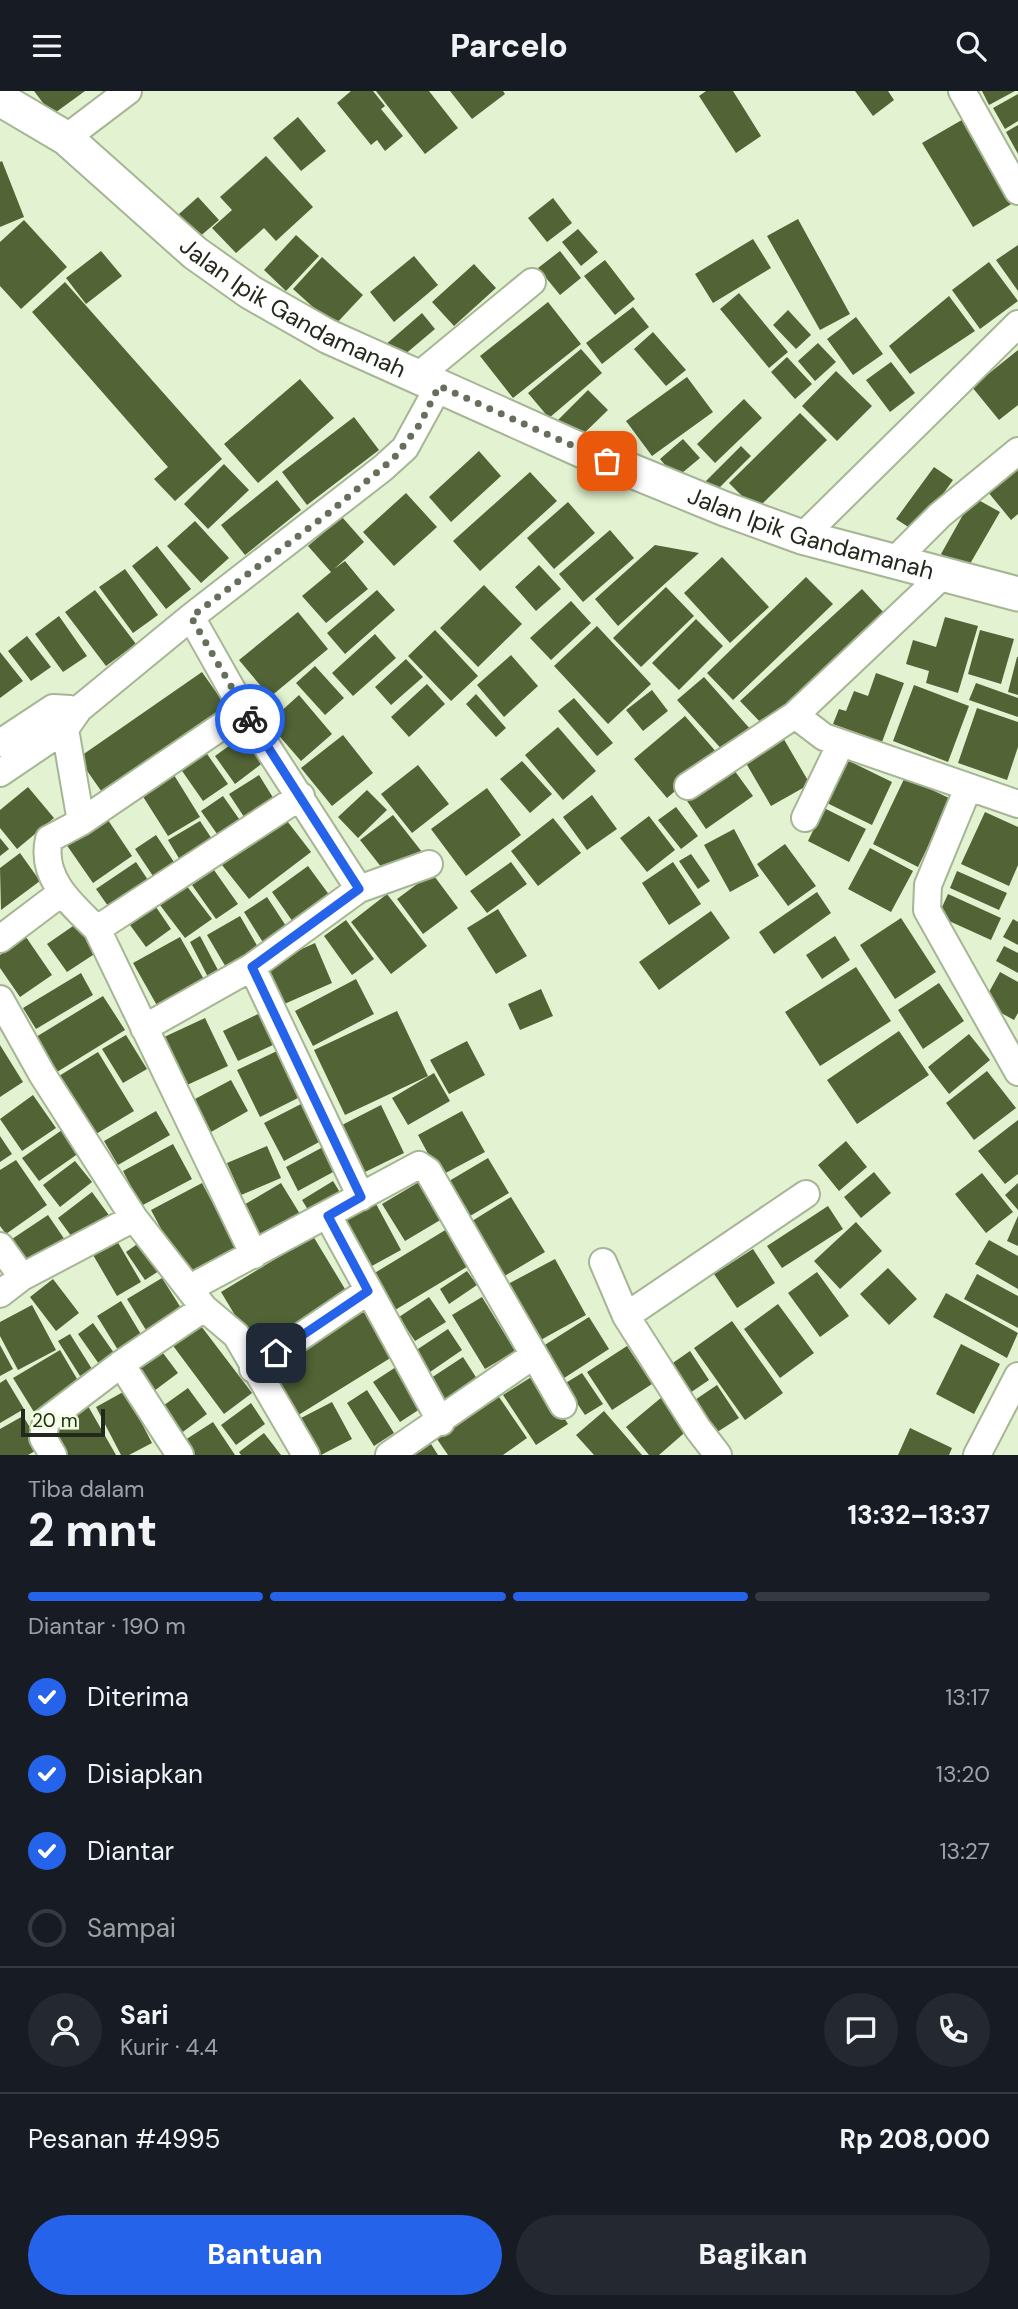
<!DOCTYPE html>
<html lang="id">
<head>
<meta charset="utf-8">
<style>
  :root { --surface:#171b24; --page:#242831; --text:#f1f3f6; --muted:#9ea1a6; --line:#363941; --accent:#2563eb }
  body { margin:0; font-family:"DM Sans",sans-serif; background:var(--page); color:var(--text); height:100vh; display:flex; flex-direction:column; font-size:26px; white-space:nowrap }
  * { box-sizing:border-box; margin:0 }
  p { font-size:23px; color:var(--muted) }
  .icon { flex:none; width:38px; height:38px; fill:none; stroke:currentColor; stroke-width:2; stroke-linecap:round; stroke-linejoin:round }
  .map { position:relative; height:1364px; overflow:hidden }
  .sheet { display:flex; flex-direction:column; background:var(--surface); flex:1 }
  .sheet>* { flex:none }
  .scale { position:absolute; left:21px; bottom:18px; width:84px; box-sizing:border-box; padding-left:7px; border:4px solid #23291c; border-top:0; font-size:19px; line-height:24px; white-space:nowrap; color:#23291c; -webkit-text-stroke:5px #f0ffdd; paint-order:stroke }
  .pin { position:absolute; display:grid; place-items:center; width:60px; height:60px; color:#fff; margin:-30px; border-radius:14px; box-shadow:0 4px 10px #0006 }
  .courier { position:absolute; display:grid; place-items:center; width:70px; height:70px; margin:-35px; border:5px solid #2563eb; border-radius:50%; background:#fff; color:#222; box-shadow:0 2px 9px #0007 }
  .summary em { font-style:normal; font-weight:800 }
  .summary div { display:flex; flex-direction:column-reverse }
  .summary { display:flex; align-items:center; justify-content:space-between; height:119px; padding:0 28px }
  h1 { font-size:46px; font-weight:800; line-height:52px }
  .bar { display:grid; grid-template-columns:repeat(4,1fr); gap:10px 7px; align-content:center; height:84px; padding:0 28px }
  .bar i { height:9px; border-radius:5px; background:var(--line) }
  .bar .current { background:var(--accent) }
  .bar p { grid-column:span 4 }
  .line { display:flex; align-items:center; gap:18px; padding:0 28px; border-top:2px solid var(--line) }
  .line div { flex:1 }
  .round { display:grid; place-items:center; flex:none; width:74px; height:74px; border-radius:37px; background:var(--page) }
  ol { padding:0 28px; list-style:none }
  li { display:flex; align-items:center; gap:21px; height:77px }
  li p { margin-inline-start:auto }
  li .icon { padding:7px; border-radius:50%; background:var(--accent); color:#fff; stroke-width:4 }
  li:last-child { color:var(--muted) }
  li i { width:38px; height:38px; border:4px solid var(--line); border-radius:50% }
  .cta { display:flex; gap:14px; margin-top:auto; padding:14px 28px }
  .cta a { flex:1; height:80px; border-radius:42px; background:var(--accent); color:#fff; font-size:28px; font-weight:800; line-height:80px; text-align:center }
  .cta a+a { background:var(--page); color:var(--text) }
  header { display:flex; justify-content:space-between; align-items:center; height:91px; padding:0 28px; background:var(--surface); font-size:32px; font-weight:800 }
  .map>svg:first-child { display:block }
  .building { fill:#526436 }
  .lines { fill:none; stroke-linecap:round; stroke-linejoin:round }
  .minor-casing { stroke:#a6b594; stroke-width:30 }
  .tertiary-casing { stroke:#a6b594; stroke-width:37 }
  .minor { stroke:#fff; stroke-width:26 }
  .tertiary { stroke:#fff; stroke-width:33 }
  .done { stroke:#666f5b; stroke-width:7; stroke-dasharray:0 12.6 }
  .route { stroke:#2563eb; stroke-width:9 }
  .labels { text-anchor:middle; stroke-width:7; stroke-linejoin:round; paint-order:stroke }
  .street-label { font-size:24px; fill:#23291c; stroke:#f0ffdd }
</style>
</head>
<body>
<header><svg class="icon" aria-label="menu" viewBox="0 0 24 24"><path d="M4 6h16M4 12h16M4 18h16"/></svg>Parcelo<svg class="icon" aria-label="search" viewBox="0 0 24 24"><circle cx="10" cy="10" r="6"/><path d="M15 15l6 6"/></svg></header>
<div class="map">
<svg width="1018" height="1364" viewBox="0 0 1018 1364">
  <rect width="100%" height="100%" fill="#e3f2d0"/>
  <!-- building -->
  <path class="building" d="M34,0H85L52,24Z
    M351,0H373L385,15L381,18L403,45L385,60L377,49L371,54L337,12Z
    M376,0H429L458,37L425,63Z
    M450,0H503L505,3L472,28Z
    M706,0H733L761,45L736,62L699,5Z
    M855,0H888L894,9L873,25Z
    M982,0H1015L989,14Z
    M1018,3V30L1005,38L993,17Z
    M298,26L326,60L301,80L273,47Z
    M967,26L1018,109L973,136L922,52Z
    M1018,34V63L1006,41Z
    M266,65L313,116L276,150L264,137L236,162L212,137L232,119L220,106Z
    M2,70L24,126L0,136V71Z
    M198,106L219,129L190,154L170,131Z
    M553,107L572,132L547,151L528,127Z
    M798,128L850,223L820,239L767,145Z
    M24,129L67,176L21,218L0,195V151Z
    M578,138L598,161L581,175L562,151Z
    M296,144L319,165L286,200L264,179Z
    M753,148L771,177L713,212L695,183Z
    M1018,154V200L996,169Z
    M101,160L122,185L86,213L66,187Z
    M560,160L581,187L560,204L538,177Z
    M414,165L438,194L394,231L370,201Z
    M322,166L363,204L334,235L293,198Z
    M605,169L635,208L615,224L584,185Z
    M989,171L1018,210L980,238L952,199Z
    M474,173L496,197L454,235L432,211Z
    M65,191L222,368L175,410L154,388L168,376L32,221Z
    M739,202L788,261L769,277L720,218Z
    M949,205L975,240L910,283L889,255Z
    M548,211L581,253L513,307L480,265Z
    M633,216L649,236L602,273L586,252Z
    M788,219L811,244L796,258L773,234Z
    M422,222L435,238L397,270L384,255Z
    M856,226L883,263L853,284L827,248Z
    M653,241L686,279L666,295L634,258Z
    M818,252L836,271L815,290L798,270Z
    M581,258L602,282L549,327L528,302Z
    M1018,259V314L999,329L972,296Z
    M787,266L812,293L795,308L771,281Z
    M891,271L915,302L890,321L866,289Z
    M836,280L872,315L837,350L802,315Z
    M687,286L713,321L652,365L626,330Z
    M300,288L334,327L258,392L224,353Z
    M588,299L608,319L575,351L556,331Z
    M744,308L762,327L715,372L697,353Z
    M800,322L827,349L756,419L729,392Z
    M354,326L379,359L307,414L282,381Z
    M683,348L700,367L676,387L660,368Z
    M741,355L751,365L715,401L705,391Z
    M479,360L501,385L451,431L429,406Z
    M1018,366V423L1011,429L983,395Z
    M224,373L249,399L208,438L184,413Z
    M934,376L953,389L916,441L896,428Z
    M530,381L557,410L480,480L453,450Z
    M277,389L301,419L245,464L221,434Z
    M406,402L437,436L394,475L363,441Z
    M973,406L1000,421L967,478L941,463Z
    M568,411L595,442L554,478L527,447Z
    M342,426L364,451L334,478L345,470L368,498L326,532L302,505L331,481L308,455Z
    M195,430L229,467L201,492L167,455Z
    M610,439L634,467L583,511L559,483Z
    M655,454L699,462L618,535L595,508Z
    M157,455L191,498L166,518L132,475Z
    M722,466L769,516L730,552L684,502Z
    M539,474L561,498L536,520L515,496Z
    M125,478L158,524L133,542L99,496Z
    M806,486L833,513L733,609L707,582Z
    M484,494L522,533L478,576L440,537Z
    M666,496L694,525L641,576L613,547Z
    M862,498L885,523L764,635L740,610Z
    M95,499L136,553L106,575L65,521Z
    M377,499L395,519L345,563L327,542Z
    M571,510L591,532L551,569L530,547Z
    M298,521L328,558L270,606L239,569Z
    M59,525L87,565L63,581L35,543Z
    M945,526L978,535L958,602L926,592L929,580L906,573L913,549L936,556Z
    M696,528L723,555L679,599L652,572Z
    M597,535L651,593L608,633L554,575Z
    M435,539L478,585L451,610L408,565Z
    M980,539L1014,548L1001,593L968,583Z
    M375,543L396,567L353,605L332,582Z
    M27,545L51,576L31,590L8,560Z
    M0,561L23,590L0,607Z
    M511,564L538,595L504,626L477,594Z
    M1017,566H1018V604L1008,601Z
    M406,568L423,586L391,614L375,596Z
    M315,575L344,607L325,624L296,592Z
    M202,581L228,618L104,704L78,667Z
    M876,582L904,592L882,651L833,633L839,618L846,620L854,600L868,605Z
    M704,586L752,640L726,663L677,609Z
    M976,592L1018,607V626L969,609Z
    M427,593L445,613L409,646L391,626Z
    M914,594L969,615L948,671L893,650Z
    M652,599L668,620L643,640L626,619Z
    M476,603L506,637L496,646L466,613Z
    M299,604L332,643L301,670L268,632Z
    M574,607L613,652L597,665L558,620Z
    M977,617L1018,631V656L1007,689L958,672Z
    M685,625L718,663L667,707L634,668Z
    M558,636L596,680L563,709L525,664Z
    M244,644L264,671L235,693L215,665Z
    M343,644L373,682L332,715L301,677Z
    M782,645L810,693L771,715L743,667Z
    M205,660L228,693L203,710L180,677Z
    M847,669L892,691L872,734L827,712Z
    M522,670L552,703L530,722L500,688Z
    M729,672L753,705L706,738L683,704Z
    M418,674L449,713L412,742L381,703Z
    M174,684L200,726L168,745L142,704Z
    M259,684L277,713L248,732L229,703Z
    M905,686L951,708L918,776L873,753Z
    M28,696L54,727L17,758L0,737V719Z
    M487,697L521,744L466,785L431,738Z
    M367,699L387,719L358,747L338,726Z
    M592,704L617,738L587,759L563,726Z
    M223,705L244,735L222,750L201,720Z
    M676,716L698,745L681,758L658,729Z
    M824,717L866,738L849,771L808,750Z
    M985,721L1018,736V774L1009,795L961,773Z
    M393,724L422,761L389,786L360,749Z
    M649,725L675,759L647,781L620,747Z
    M106,726L132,765L93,792L66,753Z
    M284,726L311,761L249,808L222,774Z
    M553,727L581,762L538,795L511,760Z
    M200,730L216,754L183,774L168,749Z
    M734,738L759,785L730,801L704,754Z
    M156,744L178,777L157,791L135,758Z
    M0,747L9,758L0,765Z
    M785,753L816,795L788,815L757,773Z
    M870,757L913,780L891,821L848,798Z
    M20,762L40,790L1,819L0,777Z
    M691,763L710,790L698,798L679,770Z
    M136,771L152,795L113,822L96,798Z
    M511,771L527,793L487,822L470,800Z
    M673,771L701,813L669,834L642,792Z
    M308,775L330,805L293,831L272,801Z
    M214,779L238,813L216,828L192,794Z
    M957,780L1007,802L999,819L950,797Z
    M432,782L458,817L423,843L397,808Z
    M186,794L212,828L185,847L160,814Z
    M817,801L831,822L774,863L759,841Z
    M387,803L427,855L391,883L351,831Z
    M948,803L1001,827L991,849L938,825Z
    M267,806L288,838L264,853L244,821Z
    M156,816L171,838L146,856L130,834Z
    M498,818L527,865L496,883L467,837Z
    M711,820L730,847L659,899L639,871Z
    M240,825L259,858L227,878L207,844Z
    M901,827L936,881L895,908L860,854Z
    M1013,828L1018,831V854L1003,846Z
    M346,829L374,868L352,884L324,845Z
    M76,833L96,862L67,881L47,853Z
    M200,845L219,881L208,886L190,851Z
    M835,845L850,869L822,888L806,864Z
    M26,846L52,884L20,906L0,877V864Z
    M180,846L206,892L159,918L133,872Z
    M315,852L332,892L282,914L264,875Z
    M1004,855L1018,862V882L996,870Z
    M856,876L891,930L820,975L785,921Z
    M1000,881L1018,891V922L1014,929L983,912Z
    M81,882L93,904L36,938L23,917Z
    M356,888L374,923L313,955L295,920Z
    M939,892L964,930L923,958L898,919Z
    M541,898L553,925L520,939L508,913Z
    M103,905L125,939L57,981L36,946Z
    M397,920L428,985L345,1024L314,959Z
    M260,922L275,953L238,970L223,940Z
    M205,927L228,975L185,995L162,947Z
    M899,940L929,984L857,1033L827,989Z
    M969,943L990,969L949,1003L928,976Z
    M126,944L147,978L123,992L102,958Z
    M467,950L485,984L449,1003L430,969Z
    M0,954L23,991L0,1006Z
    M279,959L302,1005L260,1026L237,979Z
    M98,961L134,1020L96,1043L59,985Z
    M987,980L1016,1017L974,1049L946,1012Z
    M434,982L450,1010L408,1034L392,1007Z
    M231,989L248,1020L211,1041L193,1009Z
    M33,1004L56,1037L22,1060L0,1028Z
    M301,1013L321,1050L284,1070L264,1032Z
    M381,1014L404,1062L365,1081L342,1034Z
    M156,1020L170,1044L118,1074L104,1050Z
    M462,1020L485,1061L440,1085L418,1044Z
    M1018,1029V1083L1005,1093L978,1060Z
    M62,1039L79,1062L39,1090L22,1067Z
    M0,1045L12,1063L0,1071Z
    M846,1050L867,1076L839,1100L818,1074Z
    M173,1053L192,1088L141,1115L123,1080Z
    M267,1055L281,1087L241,1104L227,1072Z
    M323,1056L335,1080L298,1100L286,1076Z
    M488,1067L509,1102L465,1128L444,1093Z
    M16,1069L47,1114L6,1143L0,1135V1079Z
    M75,1070L92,1091L60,1116L43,1094Z
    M874,1081L891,1102L861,1127L844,1106Z
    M982,1082L1013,1121L986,1142L955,1103Z
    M333,1090L344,1108L313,1127L302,1109Z
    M419,1091L442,1128L405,1150L382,1113Z
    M202,1092L236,1156L185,1183L151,1119Z
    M281,1092L300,1123L261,1146L242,1115Z
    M1018,1092V1119L1005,1104Z
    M92,1101L111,1127L77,1153L58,1127Z
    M511,1106L545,1161L498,1189L464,1135Z
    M375,1111L401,1159L370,1176L344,1128Z
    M828,1115L843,1138L782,1177L767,1155Z
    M48,1124L65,1149L27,1175L9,1150Z
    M1018,1125V1155L1007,1150Z
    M856,1131L882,1160L840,1198L814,1170Z
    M447,1138L470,1174L395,1219L373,1183Z
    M113,1143L141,1191L117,1205L89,1157Z
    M313,1145L348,1203L256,1259L221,1201Z
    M143,1149L162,1178L145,1189L126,1161Z
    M989,1149L1018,1165V1198L975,1173Z
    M753,1158L775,1192L737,1217L714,1183Z
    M555,1168L586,1224L537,1251L506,1194Z
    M888,1177L917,1208L889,1234L860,1203Z
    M467,1180L477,1194L449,1213L440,1198Z
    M817,1181L849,1225L820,1246L788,1202Z
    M977,1183L1018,1205V1237L964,1208Z
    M162,1187L181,1217L146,1239L127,1208Z
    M53,1188L79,1222L56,1240L30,1206Z
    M946,1202L1018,1242L1007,1267L933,1226Z
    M429,1206L446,1231L415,1250L399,1226Z
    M482,1206L515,1260L485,1278L452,1224Z
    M121,1210L142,1245L118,1259L97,1225Z
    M778,1213L814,1262L780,1287L744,1238Z
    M32,1214L56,1259L18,1279L0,1245V1231Z
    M363,1219L392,1266L292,1328L262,1282Z
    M589,1226L609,1258L561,1289L540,1257Z
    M732,1230L783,1302L745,1329L694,1257Z
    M198,1231L252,1302L224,1323L171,1252Z
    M93,1232L114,1262L99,1273L78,1243Z
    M448,1238L462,1259L430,1281L415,1260Z
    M70,1243L92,1278L80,1285L58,1250Z
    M961,1253L1000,1273L974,1323L936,1303Z
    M0,1254L13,1278L0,1285Z
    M627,1255L652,1293L612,1319L587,1281Z
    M160,1258L178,1282L154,1300L135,1275Z
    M60,1259L80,1293L34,1321L13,1287Z
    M690,1260L709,1289L687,1304L667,1276Z
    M463,1266L481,1294L448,1315L431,1287Z
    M396,1276L423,1316L400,1331L373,1291Z
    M582,1282L603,1313L585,1324L564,1293Z
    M536,1283L568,1333L536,1354L503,1304Z
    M6,1288L24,1318L0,1332V1292Z
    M717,1294L739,1327L711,1345L689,1313Z
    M188,1297L207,1323L180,1343L160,1317Z
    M367,1299L394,1342L374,1355L347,1312Z
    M125,1300L152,1352L129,1364H121L96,1316Z
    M499,1306L527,1347L503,1364H448L437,1348Z
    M662,1306L690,1337L659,1364H649L626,1336Z
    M332,1311L352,1348L321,1364L301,1327Z
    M251,1312L265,1333L236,1354L221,1334Z
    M88,1315L116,1364H60L45,1339Z
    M604,1320L642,1364H594L576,1344Z
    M23,1325L42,1356L28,1364H0V1338Z
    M213,1331L235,1364H191L182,1351Z
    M910,1337L952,1357L949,1364H898Z
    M264,1342L281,1364H241L239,1361Z
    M431,1353L438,1364H415Z"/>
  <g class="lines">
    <!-- minor casing -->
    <g class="minor-casing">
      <path id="minor" d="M962,0L1018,100
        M66,47L128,0
        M418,285L532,191
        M802,446L1018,233
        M894,470L940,424L1018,360
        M944,483L795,624L824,646L1018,713
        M191,526L244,620L359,798
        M53,617L65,638L81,731
        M244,620L81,731L49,748C40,787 72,814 97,838L254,1164
        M0,652L53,617L70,618
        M0,682L65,638L79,618L191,526L383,377L405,357L439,295
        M688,695L795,624
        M968,697L928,794L927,819L1018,981
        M805,727L841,652
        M97,838L301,705
        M0,848L61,802
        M252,876L361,1106
        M0,908L42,983L134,1127L204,1217L236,1244L306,1364
        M144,937L252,876L359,798L429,773
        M328,1125L441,1331
        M0,1155L22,1186
        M603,1171L626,1225L698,1338L718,1364
        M190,1197L419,1074L428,1080L563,1314
        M0,1203L22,1186L134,1127
        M626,1225L806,1103
        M121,1273L180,1364
        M253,1278L368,1200
        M53,1364L43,1347L46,1330L121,1273L204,1217
        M389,1364L534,1264
        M977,1364L1018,1285"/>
    </g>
    <!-- tertiary casing -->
    <g class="tertiary-casing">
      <g id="tertiary">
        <path id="s1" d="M0,8L66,47L195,162L250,201L327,245L583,360L725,418L802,446L1018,503"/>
      </g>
    </g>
    <!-- minor -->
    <use href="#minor" class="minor"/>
    <!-- tertiary -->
    <use href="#tertiary" class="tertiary"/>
  </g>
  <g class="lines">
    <!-- done -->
    <path class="done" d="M250,628L191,526L330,421L394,367L420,333L439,295L607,370"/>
    <!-- route -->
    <path class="route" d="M250,628L359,798L252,876L361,1106L328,1125L368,1200L276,1262"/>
  </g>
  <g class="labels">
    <!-- street labels -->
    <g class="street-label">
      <text dy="8" stroke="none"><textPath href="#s1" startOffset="362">Jalan Ipik Gandamanah</textPath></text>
      <text dy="8" stroke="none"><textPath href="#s1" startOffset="929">Jalan Ipik Gandamanah</textPath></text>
    </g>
  </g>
</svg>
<div class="scale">20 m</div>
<div class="pin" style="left:607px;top:370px;background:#ea580c"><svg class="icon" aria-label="bag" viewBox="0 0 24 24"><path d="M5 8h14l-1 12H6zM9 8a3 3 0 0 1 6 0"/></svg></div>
<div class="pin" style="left:276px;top:1262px;background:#1f2937"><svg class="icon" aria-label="home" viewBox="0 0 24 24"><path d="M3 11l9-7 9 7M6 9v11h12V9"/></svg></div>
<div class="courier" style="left:250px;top:628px"><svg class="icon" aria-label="bike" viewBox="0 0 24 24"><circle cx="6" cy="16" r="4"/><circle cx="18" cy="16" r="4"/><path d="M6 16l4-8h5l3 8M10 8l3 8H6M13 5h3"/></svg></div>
</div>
<section class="sheet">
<div class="summary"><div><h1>2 mnt</h1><p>Tiba dalam</p></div><em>13:32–13:37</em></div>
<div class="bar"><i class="current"></i><i class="current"></i><i class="current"></i><i></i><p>Diantar · 190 m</p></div>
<ol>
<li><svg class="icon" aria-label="check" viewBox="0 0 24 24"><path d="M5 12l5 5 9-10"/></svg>Diterima<p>13:17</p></li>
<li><svg class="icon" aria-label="check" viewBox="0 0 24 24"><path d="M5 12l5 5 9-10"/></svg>Disiapkan<p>13:20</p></li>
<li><svg class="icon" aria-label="check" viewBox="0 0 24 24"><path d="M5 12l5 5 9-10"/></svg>Diantar<p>13:27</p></li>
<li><i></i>Sampai</li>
</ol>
<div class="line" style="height:126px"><a class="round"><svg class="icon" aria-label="person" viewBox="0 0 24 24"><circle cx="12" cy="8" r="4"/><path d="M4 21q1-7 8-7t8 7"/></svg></a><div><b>Sari</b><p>Kurir · 4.4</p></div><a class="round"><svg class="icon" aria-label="chat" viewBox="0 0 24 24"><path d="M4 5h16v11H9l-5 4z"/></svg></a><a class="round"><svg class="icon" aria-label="phone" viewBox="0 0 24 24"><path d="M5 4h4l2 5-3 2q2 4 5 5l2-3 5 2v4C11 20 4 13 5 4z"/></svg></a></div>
<div class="line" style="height:91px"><div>Pesanan #4995</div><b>Rp 208,000</b></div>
<div class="cta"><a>Bantuan</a><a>Bagikan</a></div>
</section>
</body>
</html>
